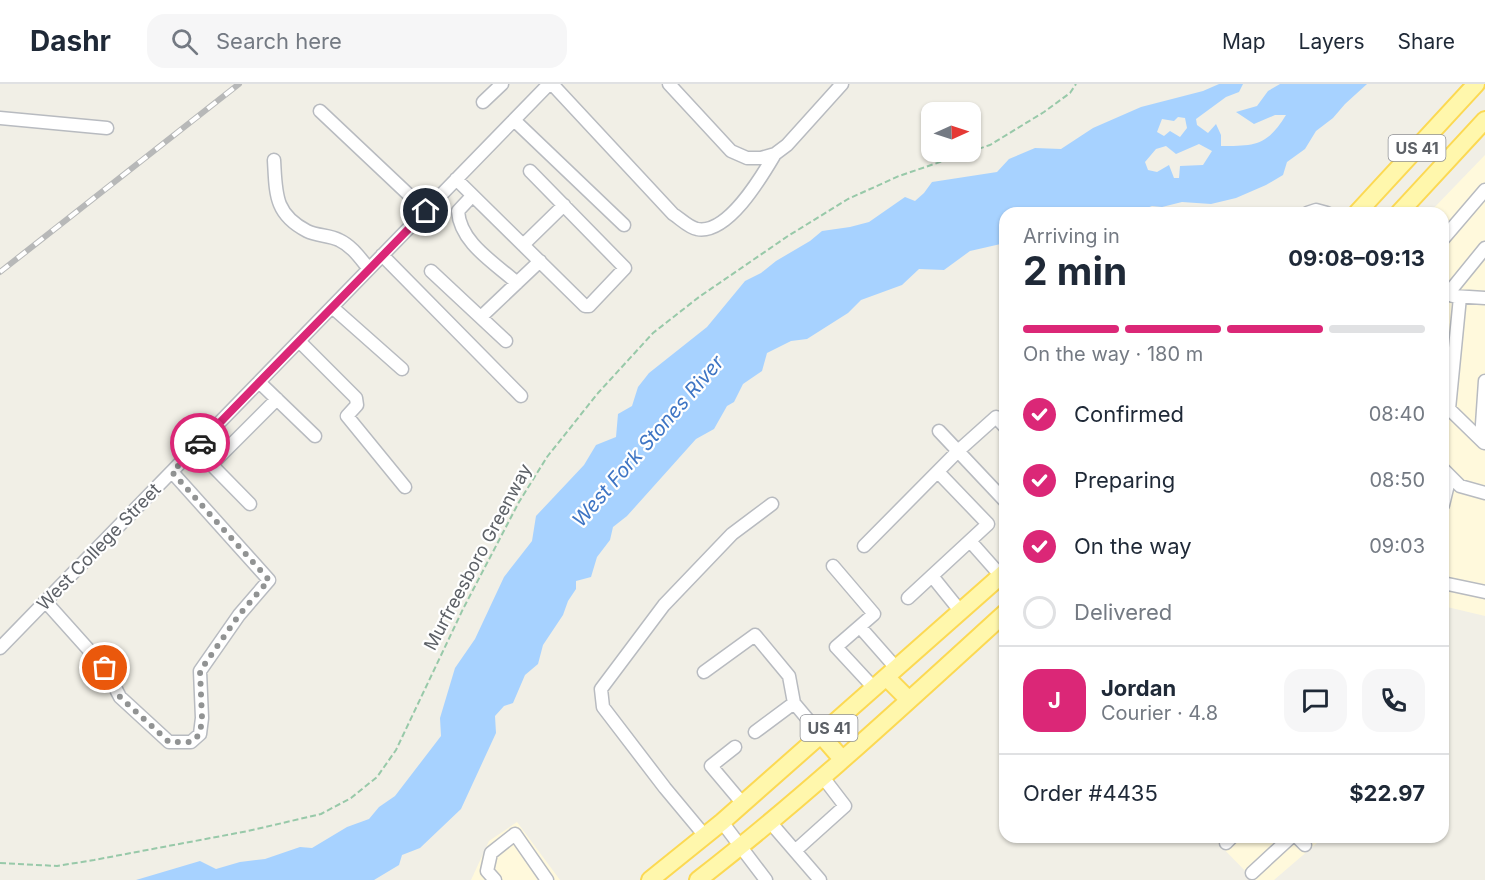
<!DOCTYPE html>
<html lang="en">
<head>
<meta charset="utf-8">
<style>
  :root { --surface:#fff; --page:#f6f6f7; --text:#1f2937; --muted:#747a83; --line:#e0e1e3; --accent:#db2777 }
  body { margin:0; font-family:Inter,sans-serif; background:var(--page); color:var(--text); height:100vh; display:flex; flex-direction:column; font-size:22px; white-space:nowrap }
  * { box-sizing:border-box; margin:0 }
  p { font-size:20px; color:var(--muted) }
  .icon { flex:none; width:33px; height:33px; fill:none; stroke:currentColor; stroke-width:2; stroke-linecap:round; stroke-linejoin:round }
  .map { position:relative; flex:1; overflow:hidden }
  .sheet { position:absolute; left:999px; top:123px; width:450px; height:636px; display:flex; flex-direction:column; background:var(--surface); border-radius:18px; box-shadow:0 2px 4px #0004 }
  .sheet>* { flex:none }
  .needle { width:39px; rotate:87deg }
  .controls { position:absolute; left:921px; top:18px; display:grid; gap:12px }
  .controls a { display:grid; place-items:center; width:60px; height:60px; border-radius:12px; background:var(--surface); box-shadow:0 2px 4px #0004; font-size:30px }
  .pin { position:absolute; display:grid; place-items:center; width:51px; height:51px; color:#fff; margin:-26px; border:3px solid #fff; border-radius:50%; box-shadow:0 2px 6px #0007 }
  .courier { position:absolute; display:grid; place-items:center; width:60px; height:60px; margin:-30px; border:4px solid #db2777; border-radius:50%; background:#fff; color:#222; box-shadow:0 2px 8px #0007 }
  .summary em { font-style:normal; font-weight:700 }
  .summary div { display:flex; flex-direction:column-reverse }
  .summary { display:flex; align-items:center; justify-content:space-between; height:102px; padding:0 24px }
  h1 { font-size:39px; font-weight:700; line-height:45px }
  .bar { display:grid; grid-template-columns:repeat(4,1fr); gap:9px 6px; align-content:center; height:72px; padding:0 24px }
  .bar i { height:8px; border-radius:4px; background:var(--line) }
  .bar .active { background:var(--accent) }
  .bar p { grid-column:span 4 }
  .line { display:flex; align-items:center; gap:15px; padding:0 24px; border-top:2px solid var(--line) }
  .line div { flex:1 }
  .round { display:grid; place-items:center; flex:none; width:63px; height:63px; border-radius:18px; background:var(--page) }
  ol { padding:0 24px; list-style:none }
  li { display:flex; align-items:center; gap:18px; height:66px }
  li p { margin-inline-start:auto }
  li .icon { padding:6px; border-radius:50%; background:var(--accent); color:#fff; stroke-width:4 }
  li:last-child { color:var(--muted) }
  li i { width:33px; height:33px; border:3px solid var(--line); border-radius:50% }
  header { display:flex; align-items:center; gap:36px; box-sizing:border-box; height:84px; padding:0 30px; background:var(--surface); border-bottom:2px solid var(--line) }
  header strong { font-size:28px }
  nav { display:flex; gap:33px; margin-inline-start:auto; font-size:21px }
  .search { width:420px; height:54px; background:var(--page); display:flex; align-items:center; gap:15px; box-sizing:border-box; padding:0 21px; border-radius:18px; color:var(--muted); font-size:22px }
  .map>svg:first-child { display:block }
  .commercial { fill:#fff9dc }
  .water { fill:#a7d2ff; fill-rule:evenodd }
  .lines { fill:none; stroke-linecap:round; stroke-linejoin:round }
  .minor-casing { stroke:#b8bbc0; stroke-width:15 }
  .major-casing { stroke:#fcd953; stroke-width:20 }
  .path { stroke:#98c9a9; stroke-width:2; stroke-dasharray:6 3; stroke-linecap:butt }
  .minor { stroke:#fff; stroke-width:12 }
  .major { stroke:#fff7ac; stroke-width:16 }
  .rail-casing { stroke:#b7b8b8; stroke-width:6 }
  .rail { stroke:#fff; stroke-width:4; stroke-dasharray:11; stroke-linecap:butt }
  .done { stroke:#919393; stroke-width:6; stroke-dasharray:0 10.8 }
  .route { stroke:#db2777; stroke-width:8 }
  .labels { text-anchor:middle; stroke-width:4.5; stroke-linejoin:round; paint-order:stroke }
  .shield { fill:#fff; stroke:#8e9095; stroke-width:1.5 }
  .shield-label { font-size:16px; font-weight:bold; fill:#5d6167 }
  .street-label { font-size:18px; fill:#5d6167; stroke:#fff }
  .water-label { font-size:20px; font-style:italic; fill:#3e75c4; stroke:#fff }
</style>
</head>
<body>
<header>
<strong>Dashr</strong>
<div class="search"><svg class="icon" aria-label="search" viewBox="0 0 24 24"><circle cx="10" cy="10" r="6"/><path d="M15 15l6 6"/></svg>Search here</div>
<nav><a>Map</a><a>Layers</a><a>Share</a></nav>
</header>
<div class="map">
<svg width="1485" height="796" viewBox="0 0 1485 796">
  <rect width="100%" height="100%" fill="#f1efe6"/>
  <!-- commercial -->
  <path class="commercial" d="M1485,71V532L1443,522V129H1429Z
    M517,738L560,796H471L489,757Z
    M1212,753H1324L1274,796H1254Z"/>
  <!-- water -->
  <path class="water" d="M1219,0H1243L1239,8L1226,13L1196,35L1197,41L1208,49L1216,40L1221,51V62C1255,62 1267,62 1286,31H1275L1254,40L1236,28L1257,22L1268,7L1280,0H1367L1345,20L1333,34L1316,47L1305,65L1287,78L1283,91L1266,101L1236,114L1211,120L1182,118L1162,123L1152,122L1134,129H1005V159L970,167L944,186L919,185L902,201L861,216L848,229L807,255L791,257L767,269L762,287L743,300L734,318L727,322L714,345L696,355L627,432L613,443L610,456L597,473L591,493L576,497V505L568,517L563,531L543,561L538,580L525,591L513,619L504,622L495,632L496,649L461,725L420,764L402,771L399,781L374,796H136L200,777L216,785L240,778L265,775L300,763L312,764L347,743L369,735L379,723L395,712L441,652L440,634L455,584L475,555L504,493L532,457L536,432L584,381L596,361L616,353L618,330L632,322L638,303L649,289L707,243L745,197L761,189L776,177L810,157L822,147L850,143L869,138L905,113L915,117L924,109L932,98L997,88L1009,75L1035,64L1061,65L1093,44L1141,23L1203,7ZM1178,33L1185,34L1187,44L1180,53L1170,47L1164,52L1157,48L1162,35L1174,37ZM1199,60L1212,67L1203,81L1180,82L1179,94H1174L1169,81L1157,88L1148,86L1145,78L1156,65L1166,62L1176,70Z"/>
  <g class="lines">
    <!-- minor casing -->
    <g class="minor-casing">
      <path id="minor" d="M552,0L673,130C681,135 688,143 697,145C728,151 762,92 775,70
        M669,0L731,67L747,74H761L775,70L787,61L842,0
        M483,18L502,0
        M320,27L426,127
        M0,34L107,44
        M514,36L624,141
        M274,76C276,109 274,130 307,147C317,152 329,151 339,156C352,162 360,174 369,185
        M456,95L585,222H589L625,184L530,87
        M472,112L458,127C460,159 495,179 517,199
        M1307,129L1316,126L1327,129
        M1443,155L1485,106
        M523,161L564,121
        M382,171L521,312
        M431,187L506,257
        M1446,212L1485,164
        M1453,212L1485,214
        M332,223L402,285
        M482,232L540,177
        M299,257L356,314L357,321L347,332L405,403
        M259,298L315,352
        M1445,321L1484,359
        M1449,325L1460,213
        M939,347L1005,417
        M1481,355L1485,297
        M195,364L250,420
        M212,380L277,315
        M1443,385L1460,402L1485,409
        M1443,421L1450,392
        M970,457L1001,492
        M864,462L958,367L996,333L1005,343
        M833,482L874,530L836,563L874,604
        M932,492L961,528
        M1443,499L1485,508
        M908,514L988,440L938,388
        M45,517L105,584L120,613L169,658H191L200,650L202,634L200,587L239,531L269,496L172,388
        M860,543L897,585
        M0,564L549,0
        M704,588L755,551L789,592L794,619
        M755,648L794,619L821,651
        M735,663L711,682L743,720
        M722,738L766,796
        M770,738L820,796
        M705,752L665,704L603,623L601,605L664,521L732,450L772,420
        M1297,753L1305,761
        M1226,759L1232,753
        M796,766L845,722L822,692
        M1252,789L1291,753
        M495,796L487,787L491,769L515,750L547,796"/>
    </g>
    <!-- major casing -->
    <g class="major-casing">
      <path id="major" d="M1357,129L1476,0
        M1399,129L1485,36
        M887,594L909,616
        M821,651L842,675
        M650,796L722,738L1005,488
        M698,796C805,713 905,620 1005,529"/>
    </g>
    <!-- path -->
    <path class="path" d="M0,779L57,782L94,776L248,747L321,730L351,714L377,693L396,666L463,525L519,418L547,373L598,309L653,249L699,213L788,152L848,115L899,92L990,61L1044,28L1070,9L1076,0"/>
    <!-- minor -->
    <use href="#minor" class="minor"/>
    <!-- major -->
    <use href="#major" class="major"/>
    <!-- rail casing -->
    <g class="rail-casing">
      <path id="rail" d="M0,188L239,0"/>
    </g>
    <!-- rail -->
    <use href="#rail" class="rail"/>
  </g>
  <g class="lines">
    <!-- done -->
    <path class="done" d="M105,584L120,613L169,658H191L200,650L202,634L200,587L239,531L269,496L172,388L200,359"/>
    <!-- route -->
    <path class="route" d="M200,359L426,127"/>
  </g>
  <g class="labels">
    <!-- shield labels -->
    <g class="shield">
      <rect x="1388.5" y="51" width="57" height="26" rx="4.5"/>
      <rect x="800.5" y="631" width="57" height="26" rx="4.5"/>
    </g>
    <g class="shield-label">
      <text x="1417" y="70">US 41</text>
      <text x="829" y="650">US 41</text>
    </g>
    <!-- street labels -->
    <g class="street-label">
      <text transform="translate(99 463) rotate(-46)" y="6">West College Street</text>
      <text transform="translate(478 473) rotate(-62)" y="6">Murfreesboro Greenway</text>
    </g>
    <!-- water labels -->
    <g class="water-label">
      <text transform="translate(648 357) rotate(-49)" y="7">West Fork Stones River</text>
    </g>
  </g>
</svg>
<div class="controls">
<a><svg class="needle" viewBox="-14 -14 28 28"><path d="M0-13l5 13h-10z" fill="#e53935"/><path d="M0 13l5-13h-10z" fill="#747a83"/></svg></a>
</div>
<div class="pin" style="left:105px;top:584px;background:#ea580c"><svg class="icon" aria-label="bag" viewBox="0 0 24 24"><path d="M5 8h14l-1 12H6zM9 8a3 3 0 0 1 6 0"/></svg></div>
<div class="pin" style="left:426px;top:127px;background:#1f2937"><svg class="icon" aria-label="home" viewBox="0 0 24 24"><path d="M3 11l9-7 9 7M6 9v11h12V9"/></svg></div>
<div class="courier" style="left:200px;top:359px"><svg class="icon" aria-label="car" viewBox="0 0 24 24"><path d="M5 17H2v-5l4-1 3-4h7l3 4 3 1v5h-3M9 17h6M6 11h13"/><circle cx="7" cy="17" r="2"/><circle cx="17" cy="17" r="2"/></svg></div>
<section class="sheet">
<div class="summary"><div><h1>2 min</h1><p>Arriving in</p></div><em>09:08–09:13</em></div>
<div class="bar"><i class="active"></i><i class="active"></i><i class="active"></i><i></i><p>On the way · 180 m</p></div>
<ol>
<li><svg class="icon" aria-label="check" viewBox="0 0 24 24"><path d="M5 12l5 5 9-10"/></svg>Confirmed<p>08:40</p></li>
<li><svg class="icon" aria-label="check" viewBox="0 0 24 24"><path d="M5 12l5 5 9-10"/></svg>Preparing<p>08:50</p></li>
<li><svg class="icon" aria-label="check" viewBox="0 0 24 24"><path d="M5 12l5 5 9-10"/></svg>On the way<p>09:03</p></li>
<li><i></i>Delivered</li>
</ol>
<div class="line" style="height:108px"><b class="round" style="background:var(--accent);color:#fff">J</b><div><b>Jordan</b><p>Courier · 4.8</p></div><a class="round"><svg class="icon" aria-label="chat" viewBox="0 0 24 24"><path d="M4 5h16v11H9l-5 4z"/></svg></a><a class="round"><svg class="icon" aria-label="phone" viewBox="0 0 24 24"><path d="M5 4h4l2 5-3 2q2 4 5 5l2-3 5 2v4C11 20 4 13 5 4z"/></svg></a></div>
<div class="line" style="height:78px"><div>Order #4435</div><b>$22.97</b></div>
</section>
</div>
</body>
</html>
